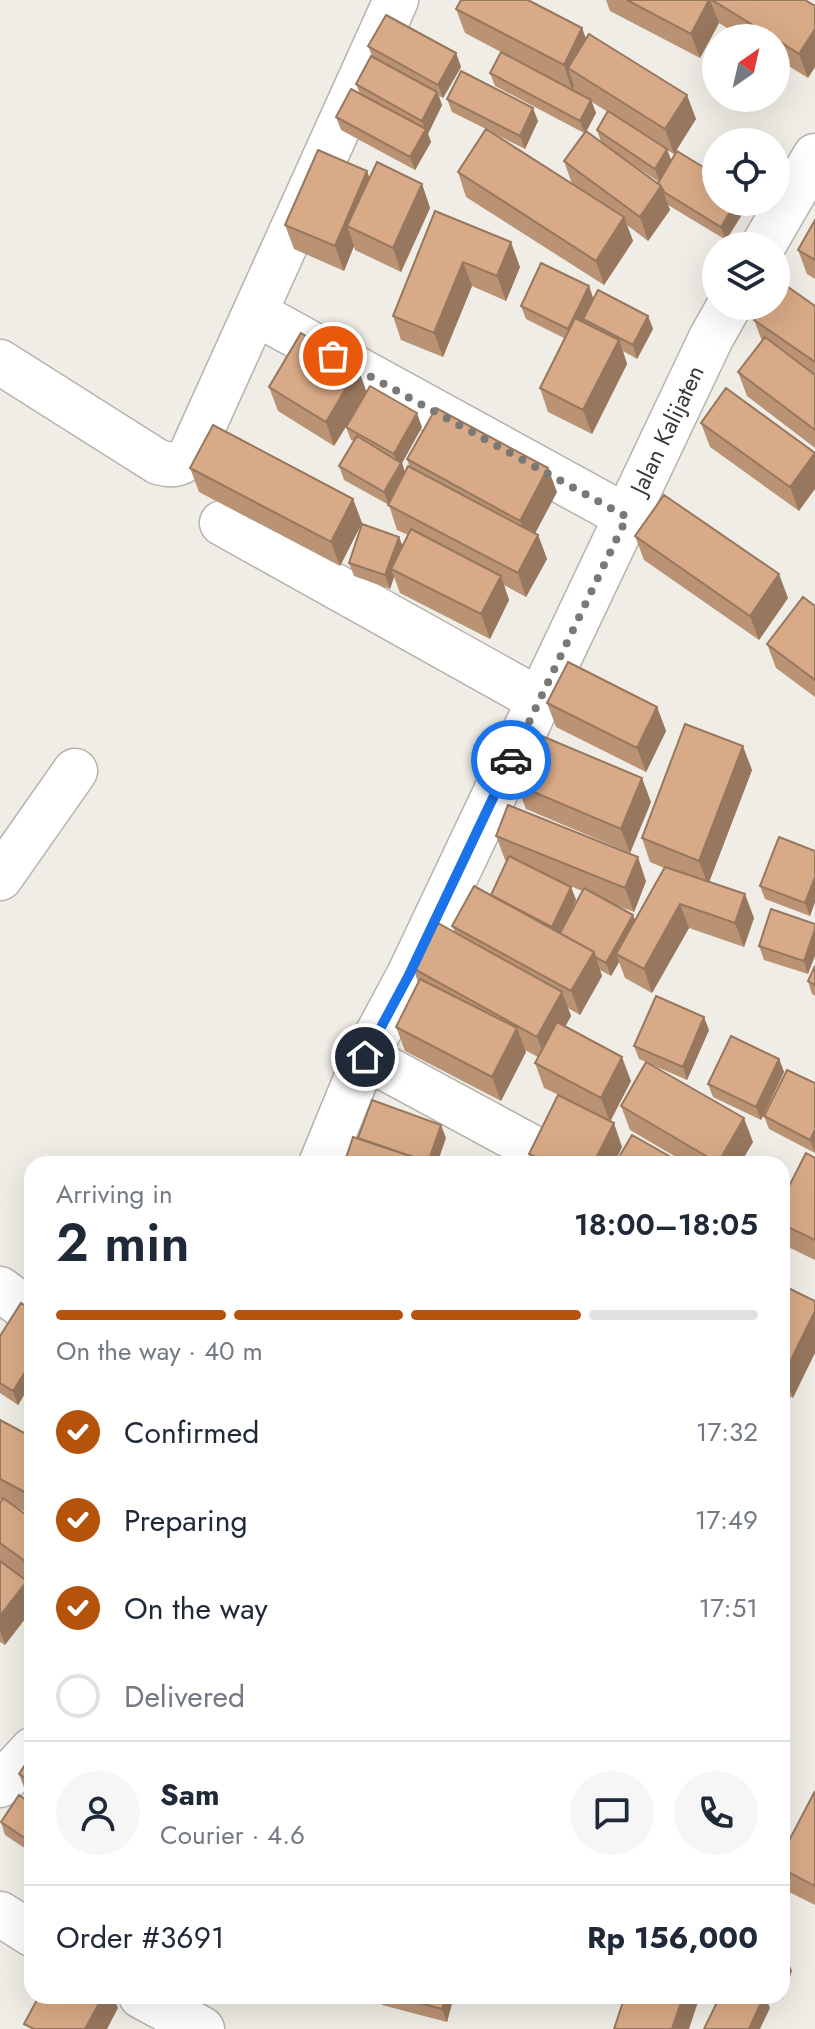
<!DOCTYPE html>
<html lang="en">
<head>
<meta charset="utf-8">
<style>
  :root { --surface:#fff; --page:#f6f6f7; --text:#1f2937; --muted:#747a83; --line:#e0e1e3; --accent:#b45309 }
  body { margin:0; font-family:Jost,sans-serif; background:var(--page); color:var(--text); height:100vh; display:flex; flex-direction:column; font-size:30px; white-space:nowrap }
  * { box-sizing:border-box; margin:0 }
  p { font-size:26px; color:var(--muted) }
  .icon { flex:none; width:44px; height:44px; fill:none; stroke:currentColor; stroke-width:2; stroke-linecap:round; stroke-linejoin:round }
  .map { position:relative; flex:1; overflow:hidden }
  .panel { position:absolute; left:24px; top:1156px; width:766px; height:848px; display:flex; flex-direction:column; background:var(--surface); border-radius:24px; box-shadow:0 8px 32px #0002 }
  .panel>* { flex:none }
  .needle { width:52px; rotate:34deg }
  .tools { position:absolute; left:702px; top:24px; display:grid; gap:16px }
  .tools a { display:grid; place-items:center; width:88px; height:88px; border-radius:50%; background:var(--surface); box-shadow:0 8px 32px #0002; font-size:40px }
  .pin { position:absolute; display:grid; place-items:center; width:68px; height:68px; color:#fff; margin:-34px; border:4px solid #fff; border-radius:50%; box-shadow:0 2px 8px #0007 }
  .courier { position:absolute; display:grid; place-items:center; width:80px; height:80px; margin:-40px; border:6px solid #1a73e8; border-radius:50%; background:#fff; color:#222; box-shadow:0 2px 10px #0007 }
  .summary em { font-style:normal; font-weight:600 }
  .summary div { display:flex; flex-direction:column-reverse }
  .summary { display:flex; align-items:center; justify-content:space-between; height:136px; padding:0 32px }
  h1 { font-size:52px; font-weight:600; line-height:60px }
  .bar { display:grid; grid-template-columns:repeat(4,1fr); gap:12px 8px; align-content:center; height:96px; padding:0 32px }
  .bar i { height:10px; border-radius:6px; background:var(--line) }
  .bar .current { background:var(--accent) }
  .bar p { grid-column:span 4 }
  .line { display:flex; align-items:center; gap:20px; padding:0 32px; border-top:2px solid var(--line) }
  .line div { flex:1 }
  .round { display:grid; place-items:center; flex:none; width:84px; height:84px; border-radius:42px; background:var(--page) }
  ol { padding:0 32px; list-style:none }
  li { display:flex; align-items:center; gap:24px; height:88px }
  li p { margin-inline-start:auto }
  li .icon { padding:8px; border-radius:50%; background:var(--accent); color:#fff; stroke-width:4 }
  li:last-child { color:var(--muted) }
  li i { width:44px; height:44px; border:4px solid var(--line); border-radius:50% }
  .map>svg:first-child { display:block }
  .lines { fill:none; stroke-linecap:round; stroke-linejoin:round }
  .minor-casing { stroke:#b6b3ac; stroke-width:47 }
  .minor { stroke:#fff; stroke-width:44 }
  .wall { fill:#ba9274; fill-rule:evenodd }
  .shaded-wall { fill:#97775e }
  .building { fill:#d8aa87; stroke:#97775e; stroke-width:2 }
  .done { stroke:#7b7975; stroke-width:8; stroke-dasharray:0 14.4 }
  .route { stroke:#1a73e8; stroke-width:10 }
  .labels { text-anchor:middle; stroke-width:8; stroke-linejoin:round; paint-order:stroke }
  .street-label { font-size:24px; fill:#3c3a38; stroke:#f0ede6 }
</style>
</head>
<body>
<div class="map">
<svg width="815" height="2029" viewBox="0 0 815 2029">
  <rect width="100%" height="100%" fill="#f0ede6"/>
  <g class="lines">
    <!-- minor casing -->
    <g class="minor-casing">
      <g id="minor">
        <path d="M763,246L815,156"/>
        <path d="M255,313L627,517"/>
        <path d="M0,362L158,462C172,466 179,465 190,456L396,0"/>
        <path d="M222,523L539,700"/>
        <path d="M0,878L75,771"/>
        <path d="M365,1057L533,1148"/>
        <path id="s1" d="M321,1164L365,1057L409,975L711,338L729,306"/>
        <path d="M0,1289L32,1313"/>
        <path d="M0,1785L32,1750"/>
        <path d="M0,1914L32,1934"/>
        <path d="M141,1996L202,2029"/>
      </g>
    </g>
    <!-- minor -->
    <use href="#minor" class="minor"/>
  </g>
  <!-- wall -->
  <path class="wall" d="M606,0H805L808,78L776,58V38H743L719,23L700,58L610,11Z
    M456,9L582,28L586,39L696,119L674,154L667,150L671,160L716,202H747L748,205L726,240L668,205L670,210L648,241L627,225L633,241L604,285L466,197L458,172L486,129L452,112L447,99L538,121L525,149L491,132L572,184L564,161L584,133L495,86L490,73L501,52L465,33ZM592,102L608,112L597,130L601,142L586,131L596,113ZM619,155L659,182L658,183Z
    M368,46L456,53L461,67L443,98L439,96L442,105L428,134L431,142L415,170L341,130L336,117L360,94L356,84L372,56Z
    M422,184L430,208L401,272L355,250L354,246L344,271L294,249L285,225Z
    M435,211L520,267L506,301L472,286L443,357L401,340L393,316Z
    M815,220V279L807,274L798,250Z
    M593,299L648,316L653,329L637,359L623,351L627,364L592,434L548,412L540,388L564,338L526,319L521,306Z
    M815,306V448L747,396L738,372L762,341L754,320Z
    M269,387L367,392L422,427L402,463L405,472L410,468L407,459L557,492L535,533L538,535L547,559L526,597L504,585L509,600L490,639L400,593L394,577L390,589L354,576L349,563L399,537L403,547L408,535L397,530L389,505L344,480L339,466L354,441L351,440L346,427L361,402L334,446L278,411Z
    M701,423L815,453L799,511L710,447Z
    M190,468L353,499L362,523L340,566L199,492Z
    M635,536L788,598L759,640L644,560Z
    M815,606V697L776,668L767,644Z
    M547,703L657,707L666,731L646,772L556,727Z
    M752,770L709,882L754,918L744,947L689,928L652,993L625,978L619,962L611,976L600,970L602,976L580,1015L568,1008L571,1016L565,1027L631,1081L610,1121L622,1147L614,1164H533L529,1154L561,1096L544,1088L535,1063L538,1057L525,1050L526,1052L501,1101L405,1051L396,1027L418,982L413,968L455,932L452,926L491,895L507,861L505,860L496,836L646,881L634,912L613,904L635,920L664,868L650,862L642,838ZM568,885L582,891L567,919L576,900L571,887Z
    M517,785L651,802L630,853L526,809Z
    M815,851V902L810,916L765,899L760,886Z
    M815,924L808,974L764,960L759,946Z
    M815,966V996L812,994L808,981Z
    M709,1030L687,1080L648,1063L753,1142L740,1164H688L630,1130L621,1106L646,1062L639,1059L634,1046Z
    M779,1059L784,1072L761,1120L713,1097L708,1084Z
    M815,1083V1153L769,1129L764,1116Z
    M815,1158V1260L782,1244V1200Z
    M782,1257L788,1272L782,1285L793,1398L782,1393Z
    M32,1310V1382L18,1405L0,1393V1336Z
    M32,1384V1410L30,1409L25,1395Z
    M0,1420L32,1437V1515L14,1506L32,1519V1584L5,1565V1645L0,1642V1503L2,1500L0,1499Z
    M32,1754V1800L28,1798L19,1774Z
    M815,1791V1905L785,1890L782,1881V1854Z
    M32,1804V1853L5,1835L1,1822Z
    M379,1996H454L447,2022L382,2005Z"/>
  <!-- shaded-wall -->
  <path class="shaded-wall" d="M709,0H710L719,23L700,58L691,34Z
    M582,28L591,52L568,68L574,86L572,90L564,65Z
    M815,29V67L808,78L799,54Z
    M456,53L461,67L443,98L438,85Z
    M437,92L442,105L428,134L431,142L415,170L410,157L425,129L422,121Z
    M687,95L696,119L674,154L665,129Z
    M591,100L596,113L585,134L580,121Z
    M533,108L538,121L525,149L520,136Z
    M667,149L672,162L660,182L655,169Z
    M367,171L376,195L347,226L354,246L344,271L335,246Z
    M422,184L430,208L401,272L393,248Z
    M661,186L670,210L648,241L640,217Z
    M736,202H747L748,205L726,240L721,227Z
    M624,217L633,241L604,285L596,261Z
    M511,242L520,267L506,301L497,276Z
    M463,262L472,286L443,357L434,333Z
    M589,286L594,300L573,343L568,329Z
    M648,316L653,329L637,359L633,345Z
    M619,340L627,364L592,434L583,410Z
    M358,368L367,393L334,446L326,422Z
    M417,413L422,427L402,463L406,476L389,505L384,492L399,467L394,454Z
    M815,453V489L799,511L790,487Z
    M548,468L557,492L529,545L520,521Z
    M353,499L362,523L340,566L331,542Z
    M538,535L547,559L526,597L518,573Z
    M399,537L404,550L391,569L394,577L390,589L385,575Z
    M779,574L788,598L759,640L750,616Z
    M501,576L509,600L490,639L481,614Z
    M657,707L666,731L646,772L637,748Z
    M743,746L752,770L708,885L699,861Z
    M642,778L651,802L630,853L621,829Z
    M638,857L646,881L634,912L625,888Z
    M815,877V902L810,916L805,903Z
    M571,887L576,900L557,940L552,927Z
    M745,894L754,918L744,947L735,923Z
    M680,904L689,928L652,993L644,969Z
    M633,915L638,928L616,954L619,962L611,976L606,963Z
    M815,929V956L808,974L804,961Z
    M594,952L602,976L580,1015L571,991Z
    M562,992L571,1016L546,1061L537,1037Z
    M704,1017L709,1030L687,1080L683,1067Z
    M517,1028L526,1052L501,1101L492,1077Z
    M622,1057L631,1081L610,1122L601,1098Z
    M779,1059L784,1072L761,1120L756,1107Z
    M744,1118L753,1142L740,1164H719Z
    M614,1123L622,1147L614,1164H593Z
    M441,1125L446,1138L437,1164H428Z
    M815,1130V1153L810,1140Z
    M782,1257L788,1272L782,1285Z
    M815,1311V1353L793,1398L784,1374Z
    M32,1361V1382L18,1405L13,1391Z
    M27,1581L32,1595V1610L5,1645L0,1631V1616Z
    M787,1958L792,1971L782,1999V1972Z
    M103,1996H113L118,2008L107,2029H85Z
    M446,1996H454L447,2022L442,2009Z
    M683,1996H700L689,2029H672Z
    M764,1996H765L770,2008L760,2029H749Z"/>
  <!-- building -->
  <path class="building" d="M461,0H528L582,28L564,65L456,9Z
    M627,0H709L691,34Z
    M712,0H805L815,6V29L799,54L776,39V38H774Z
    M386,15L456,53L438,85L368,46Z
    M589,34L687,95L665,129L568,68Z
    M501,52L591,100L580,121L490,73Z
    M371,56L437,92L422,121L356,84Z
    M461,71L533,108L520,136L447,99Z
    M351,89L426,129L410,157L336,117Z
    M608,111L667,149L655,169L597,130Z
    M486,129L624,217L596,261L458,172Z
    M586,131L661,186L640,217L564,161Z
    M318,150L367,171L335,246L285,225Z
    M677,151L716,175V202H736L721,227L664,192L661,186L658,183Z
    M377,162L422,184L393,248L347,226Z
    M435,211L511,242L497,276L463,262L434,333L393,316Z
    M815,220V260L798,250Z
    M541,263L589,286L568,329L521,306Z
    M781,282L815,306V362L754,320L764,306H776V289Z
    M598,290L648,316L633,345L583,319Z
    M575,318L619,340L583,410L540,388Z
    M301,333L358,368L326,422L269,387Z
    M765,337L815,375V430L738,372Z
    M370,386L417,413L394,454L346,427Z
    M726,388L815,453L790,487L701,423Z
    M436,408L548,468L520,521L407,459Z
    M213,425L353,499L331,542L190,468Z
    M357,436L401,463L384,492L339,466Z
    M408,466L538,535L518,573L388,505Z
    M664,495L779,574L750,616L635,536Z
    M362,524L399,537L385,575L349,563Z
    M411,529L501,576L481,614L391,569Z
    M803,597L815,606V680L767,644Z
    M568,662L657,707L637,748L547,703Z
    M685,724L743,746L699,861L642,838Z
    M537,734L642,778L621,829L517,785Z
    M508,805L638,857L625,888L496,836Z
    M779,837L815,851V877L805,903L760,886Z
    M509,856L571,887L552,927L491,895Z
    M665,867L745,894L735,923L680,904L644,969L616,954Z
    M474,886L594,952L571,991L452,926Z
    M584,888L633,915L606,963L595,957L594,952L560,933Z
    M771,909L815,924V929L804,961L759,946Z
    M438,923L562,992L537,1037L413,968Z
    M815,966V985L808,981Z
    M420,979L517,1028L492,1077L396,1027Z
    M656,996L704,1017L683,1067L634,1046Z
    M557,1022L622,1057L601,1098L535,1063Z
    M731,1036L779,1059L756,1107L708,1084Z
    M646,1062L744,1118L718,1163L621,1106Z
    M787,1070L815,1083V1130L810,1140L764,1116Z
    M558,1095L614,1123L593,1164H550L529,1154Z
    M372,1100L441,1125L428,1162L358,1138Z
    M632,1135L683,1164H615Z
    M353,1137L434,1164H344Z
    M806,1153L815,1158V1240L782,1224V1200Z
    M502,1157L516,1164H498Z
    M782,1285L815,1301V1311L784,1374L782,1373Z
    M21,1303L32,1310V1361L13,1391L0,1383V1336Z
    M32,1384V1400L25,1395Z
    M0,1420L32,1437V1496L0,1479Z
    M3,1498L32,1519V1566L0,1543V1503Z
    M0,1561L27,1581L0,1616Z
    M32,1754V1782L19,1774Z
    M815,1791V1886L782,1869V1854Z
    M19,1795L32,1804V1843L1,1822Z
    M782,1956L787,1958L782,1972Z
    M39,1996H103L85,2029H34L24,2024Z
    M393,1996H446L442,2009Z
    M625,1996H683L672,2029H614Z
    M720,1996H764L749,2029H704Z"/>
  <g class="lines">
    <!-- done -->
    <path class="done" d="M333,356L627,517L511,760"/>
    <!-- route -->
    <path class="route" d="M365,1057L409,975L511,760"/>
  </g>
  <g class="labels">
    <!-- street labels -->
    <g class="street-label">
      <text dy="8" stroke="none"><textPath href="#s1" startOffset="812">Jalan Kalijaten</textPath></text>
    </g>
  </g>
</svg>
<div class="tools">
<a><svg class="needle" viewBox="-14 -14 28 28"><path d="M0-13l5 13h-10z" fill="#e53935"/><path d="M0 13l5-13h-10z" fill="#747a83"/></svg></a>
<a><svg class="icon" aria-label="locate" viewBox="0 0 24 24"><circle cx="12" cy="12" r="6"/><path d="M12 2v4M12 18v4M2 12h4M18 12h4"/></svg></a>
<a><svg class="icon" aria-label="layers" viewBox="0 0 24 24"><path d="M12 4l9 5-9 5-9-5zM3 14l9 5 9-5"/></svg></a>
</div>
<div class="pin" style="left:333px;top:356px;background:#ea580c"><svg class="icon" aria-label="bag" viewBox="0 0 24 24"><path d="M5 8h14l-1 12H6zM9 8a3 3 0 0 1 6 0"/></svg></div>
<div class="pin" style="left:365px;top:1057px;background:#1f2937"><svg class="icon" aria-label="home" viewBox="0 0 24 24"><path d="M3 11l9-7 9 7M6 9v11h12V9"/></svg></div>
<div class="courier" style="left:511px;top:760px"><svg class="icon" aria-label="car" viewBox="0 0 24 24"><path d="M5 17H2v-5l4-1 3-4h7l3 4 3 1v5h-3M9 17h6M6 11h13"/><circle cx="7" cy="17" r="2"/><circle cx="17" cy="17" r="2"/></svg></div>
<section class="panel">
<div class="summary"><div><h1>2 min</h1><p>Arriving in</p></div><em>18:00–18:05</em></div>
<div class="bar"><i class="current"></i><i class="current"></i><i class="current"></i><i></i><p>On the way · 40 m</p></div>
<ol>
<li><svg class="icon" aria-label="check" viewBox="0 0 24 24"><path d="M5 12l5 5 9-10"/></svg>Confirmed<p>17:32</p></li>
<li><svg class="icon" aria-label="check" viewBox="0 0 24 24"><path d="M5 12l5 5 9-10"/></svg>Preparing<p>17:49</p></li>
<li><svg class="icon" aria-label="check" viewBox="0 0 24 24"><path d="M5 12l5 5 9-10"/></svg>On the way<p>17:51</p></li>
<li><i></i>Delivered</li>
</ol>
<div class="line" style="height:144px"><a class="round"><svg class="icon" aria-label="person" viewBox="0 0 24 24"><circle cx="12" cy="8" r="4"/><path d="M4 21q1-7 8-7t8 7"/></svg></a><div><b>Sam</b><p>Courier · 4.6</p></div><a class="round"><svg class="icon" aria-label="chat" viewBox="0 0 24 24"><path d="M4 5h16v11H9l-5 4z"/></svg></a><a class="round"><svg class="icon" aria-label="phone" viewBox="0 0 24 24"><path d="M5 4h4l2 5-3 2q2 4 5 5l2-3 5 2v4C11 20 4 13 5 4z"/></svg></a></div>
<div class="line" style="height:104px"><div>Order #3691</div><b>Rp 156,000</b></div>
</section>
</div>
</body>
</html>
